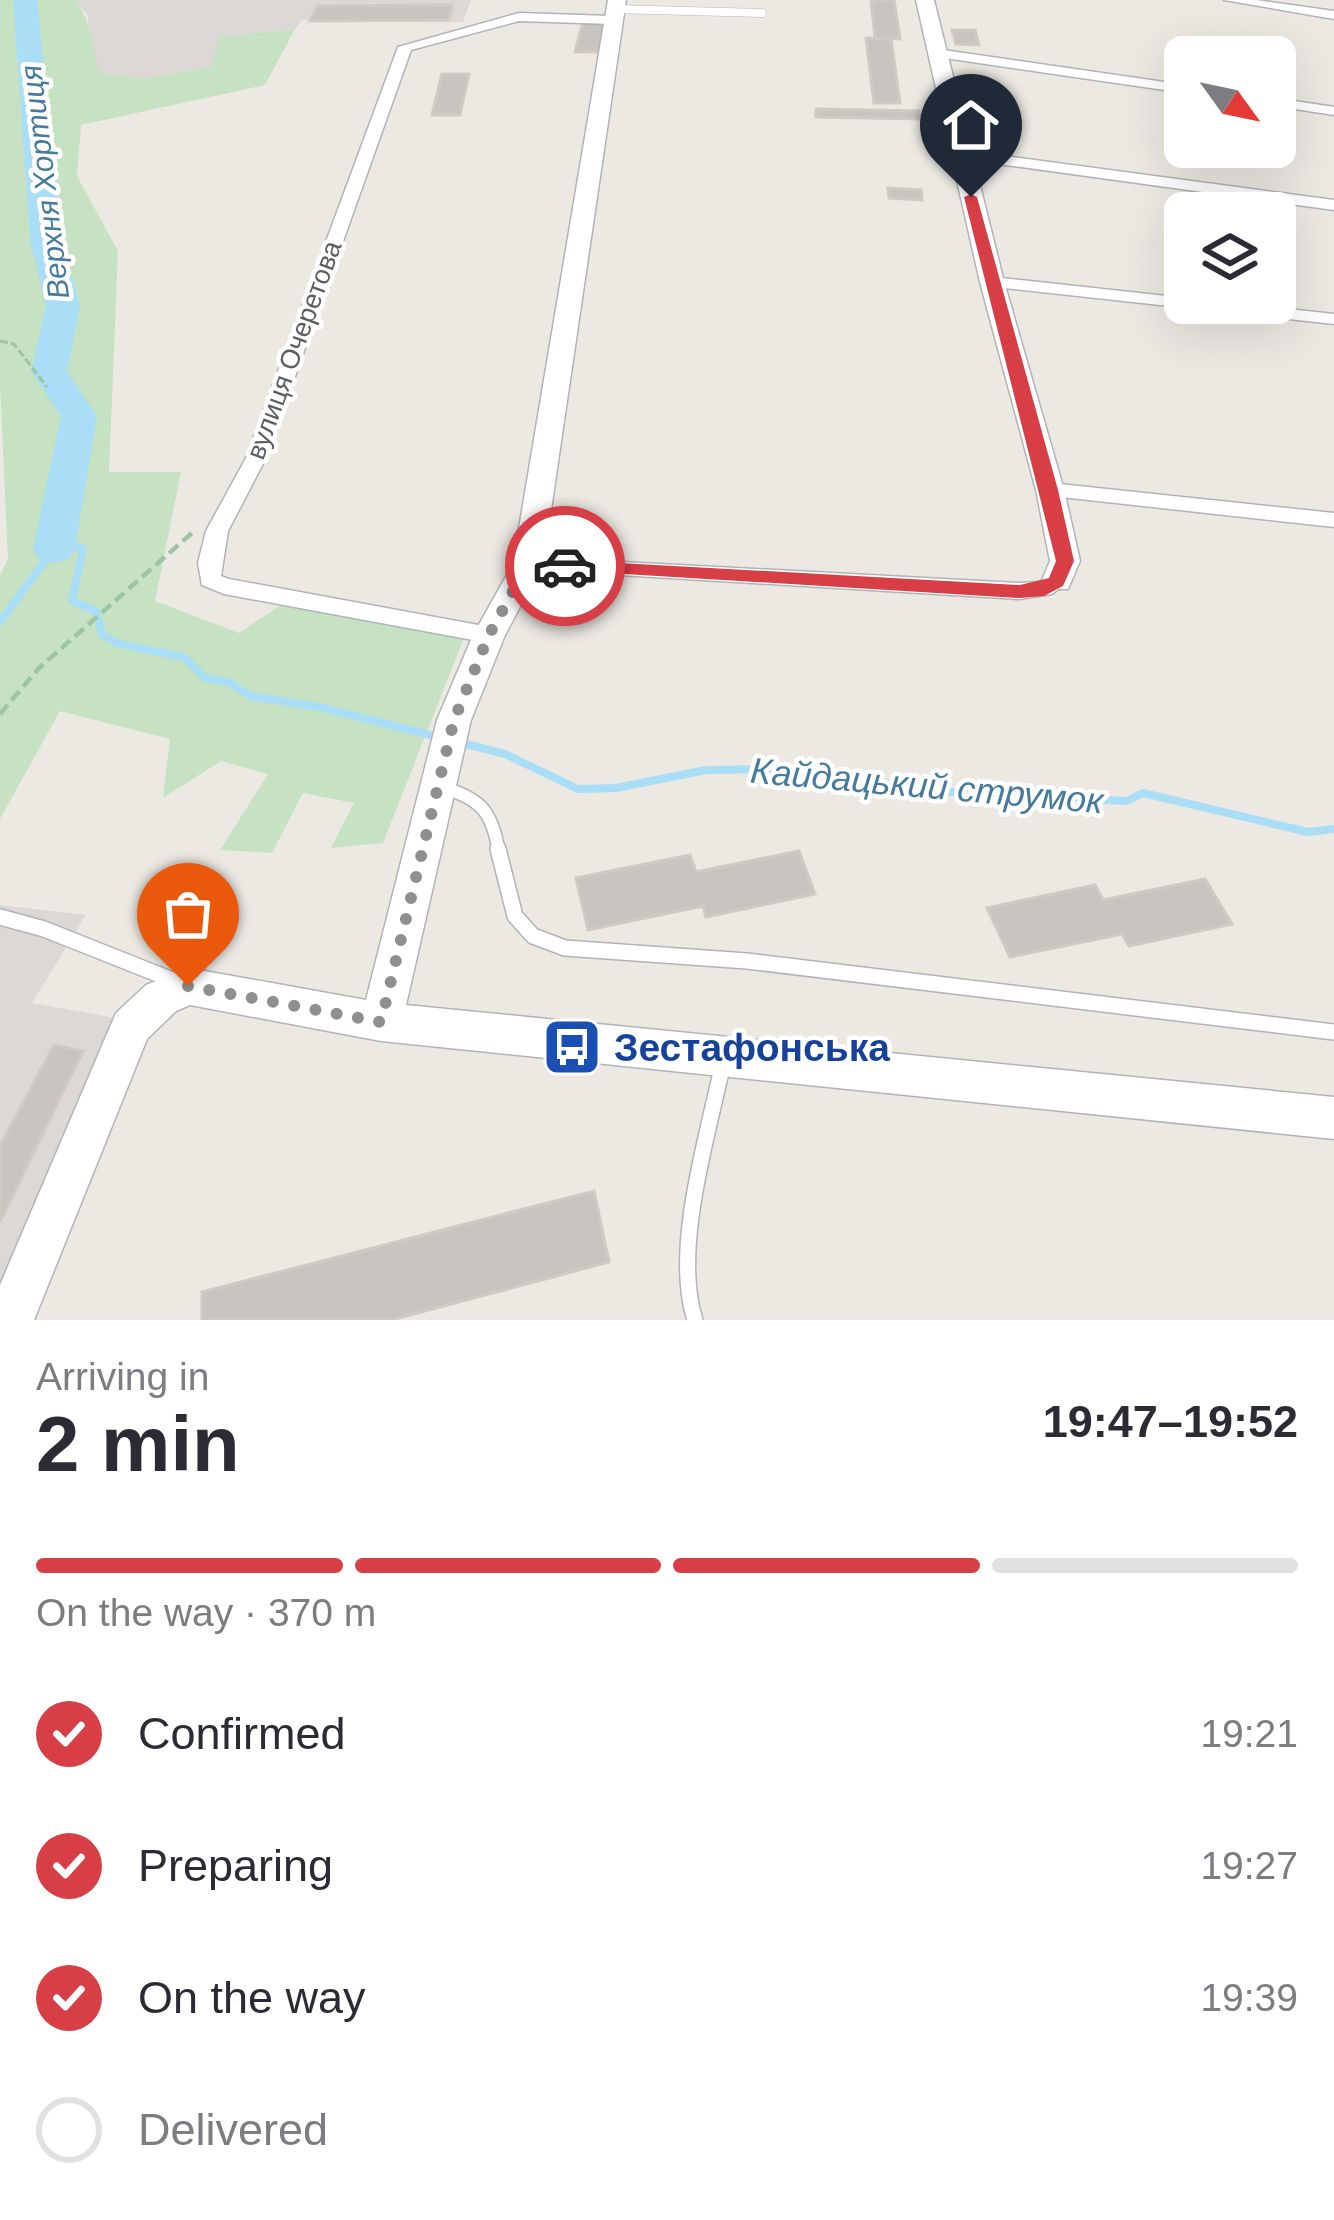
<!DOCTYPE html>
<html lang="en">
<head>
<meta charset="utf-8">
<style>
  :root { --surface:#fff; --page:#f7f7f7; --text:#2b2b33; --muted:#7c7c81; --line:#e1e1e2; --accent:#d73e45 }
  body { margin:0; font-family:Helvetica,sans-serif; background:var(--page); color:var(--text); height:100vh; display:flex; flex-direction:column; font-size:45px; white-space:nowrap }
  * { box-sizing:border-box; margin:0 }
  p { font-size:39px; color:var(--muted) }
  .icon { flex:none; width:66px; height:66px; fill:none; stroke:currentColor; stroke-width:2; stroke-linecap:round; stroke-linejoin:round }
  .map { position:relative; height:1320px; overflow:hidden }
  .drawer { display:flex; flex-direction:column; background:var(--surface); flex:1 }
  .drawer>* { flex:none }
  .needle { width:78px; rotate:123deg }
  .controls { position:absolute; left:1164px; top:36px; display:grid; gap:24px }
  .controls a { display:grid; place-items:center; width:132px; height:132px; border-radius:18px; background:var(--surface); box-shadow:0 12px 48px #0002; font-size:60px }
  .pin { position:absolute; display:grid; place-items:center; width:102px; height:102px; color:#fff; margin:-123px -51px; border-radius:50% 50% 50% 0; rotate:-45deg; box-shadow:0 0 12px #0007 }
  .pin .icon { rotate:45deg }
  .courier { position:absolute; display:grid; place-items:center; width:120px; height:120px; margin:-60px; border:9px solid #d73e45; border-radius:50%; background:#fff; color:#222; box-shadow:0 3px 15px #0007 }
  .summary em { font-style:normal; font-weight:800 }
  .summary div { display:flex; flex-direction:column-reverse }
  .summary { display:flex; align-items:center; justify-content:space-between; height:204px; padding:0 36px }
  h1 { font-size:78px; font-weight:800; line-height:90px }
  .bar { display:grid; grid-template-columns:repeat(4,1fr); gap:18px 12px; align-content:center; height:144px; padding:0 36px }
  .bar i { height:15px; border-radius:9px; background:var(--line) }
  .bar .active { background:var(--accent) }
  .bar p { grid-column:span 4 }
  ol { padding:0 36px; list-style:none }
  li { display:flex; align-items:center; gap:36px; height:132px }
  li p { margin-inline-start:auto }
  li .icon { padding:12px; border-radius:50%; background:var(--accent); color:#fff; stroke-width:4 }
  li:last-child { color:var(--muted) }
  li i { width:66px; height:66px; border:6px solid var(--line); border-radius:50% }
  .map>svg:first-child { display:block }
  .industrial { fill:#dbd8d5 }
  .green { fill:#c6e2c2 }
  .lines { fill:none; stroke-linecap:round; stroke-linejoin:round }
  .stream { stroke:#a9def6; stroke-width:8 }
  .river { fill:#a9def6; fill-rule:evenodd }
  .building { fill:#c8c4c0; stroke:#d0cac2; stroke-width:3 }
  .service-far2-casing { stroke:#b0b4b7; stroke-width:9 }
  .service-far1-casing { stroke:#b0b4b7; stroke-width:15 }
  .service-casing { stroke:#b0b4b7; stroke-width:18 }
  .minor-casing { stroke:#b0b4b7; stroke-width:3 }
  .tertiary-casing { stroke:#b0b4b7; stroke-width:3 }
  .path-far1 { stroke:#9dc4a3; stroke-width:3; stroke-dasharray:8 3; stroke-linecap:butt }
  .path { stroke:#9dc4a3; stroke-width:4.5; stroke-dasharray:12 6; stroke-linecap:butt }
  .service-far2 { stroke:#fff; stroke-width:8 }
  .service-far1 { stroke:#fff; stroke-width:12 }
  .service { stroke:#fff; stroke-width:15 }
  .minor { fill:#fff; fill-rule:evenodd }
  .tertiary { fill:#fff; fill-rule:evenodd }
  .route { fill:#d73e45 }
  .done { stroke:#8e8f8f; stroke-width:12; stroke-dasharray:0 21.6 }
  .labels { text-anchor:middle; stroke-width:9; stroke-linejoin:round; paint-order:stroke }
  .far-street-label { font-size:27px; fill:#5b5f62; stroke:#fff }
  .far-water-label { font-size:30px; font-style:italic; fill:#467b9e; stroke:#fff }
  .water-label { font-size:36px; font-style:italic; fill:#467b9e; stroke:#fff }
  .near-transit-label { font-size:39px; font-weight:bold; fill:#164399; stroke:#fff; text-anchor:start }
</style>
</head>
<body>
<div class="map">
<svg width="1334" height="1320" viewBox="0 0 1334 1320">
  <rect width="100%" height="100%" fill="#ece9e3"/>
  <!-- industrial -->
  <path class="industrial" d="M75,0H471L463,22L302,20L295,29L220,37L212,67L145,79L101,74L89,44L88,16Z
    M0,905L86,915L32,1003L121,1019L0,1306Z"/>
  <!-- green -->
  <path class="green" d="M0,0H75C92,21 91,48 101,74L145,79L212,67L219,37L295,29L265,85L81,125L77,176L118,251L109,472H181L155,601L239,633L287,601L466,633L383,843L331,848L354,803L303,793L272,853L220,850L268,774L221,761L163,798L170,739L60,711L0,819V575L8,559L0,385Z"/>
  <g class="lines">
    <!-- stream -->
    <path class="stream" d="M56,538L83,549L72,601L96,611L102,635L120,644L184,657L205,678L229,682L250,696L319,707L438,737
      M0,622L54,549
      M458,742L505,754L578,789L616,788L706,770L783,769L950,792L1127,801L1143,793L1308,832L1334,829"/>
    <!-- river -->
    <path class="river" d="M13,0H37L62,240L80,306L67,372L97,416L75,549L69,559L54,563L39,559L33,549L61,416L31,372L46,306L30,240Z"/>
  </g>
  <!-- building -->
  <path class="building" d="M871,0H894L900,39L875,38Z
    M452,5L449,20L310,21L317,6Z
    M583,22H607L600,52H575Z
    M952,30H975L979,45L956,44Z
    M866,38L891,39L900,103H874Z
    M442,74H469L460,115H432Z
    M816,109L919,111L921,119L816,117Z
    M888,188L921,190L922,200L889,198Z
    M799,851L815,894L706,917L703,906L588,930L576,878L690,855L696,872Z
    M1205,879L1232,924L1129,946L1122,934L1010,957L987,908L1095,885L1103,900Z
    M54,1045L83,1051L0,1222V1146Z
    M594,1191L609,1262L391,1320H202V1292Z"/>
  <g class="lines">
    <!-- service-far2 casing -->
    <g class="service-far2-casing">
      <path id="service-far2" d="M614,9L762,13"/>
    </g>
    <!-- service-far1 casing -->
    <g class="service-far1-casing">
      <path id="service-far1" d="M442,787C481,799 492,811 499,852"/>
    </g>
    <!-- service casing -->
    <g class="service-casing">
      <path id="service" d="M498,849L515,916L533,936L565,948L747,961L1334,1032
        M0,917L44,929L175,981
        M695,1320C672,1249 708,1135 723,1063"/>
    </g>
    <!-- minor casing -->
    <g class="minor-casing">
      <path id="minor" d="M1224,0H1256L1334,11V19Z
        M519,13L611,16L617,20L611,24L519,21L411,50L266,458L228,531L221,576L229,579L489,627L501,635L489,643L224,594L202,585L198,563L206,531L246,458L398,47Z
        M936,49L1185,85V93L931,56L929,53Z
        M1275,98L1334,107V115L1275,106Z
        M960,150L1334,200V210L955,158L952,155Z
        M992,277L1185,298V303H1235L1334,314V324L986,286V278Z
        M1050,483L1334,513V527L1043,495L1039,490Z
        M528,557L1020,583L1040,582L1057,574L1068,582L1052,594L1020,599L520,569L517,564Z"/>
    </g>
    <!-- tertiary casing -->
    <g class="tertiary-casing">
      <path id="tertiary" d="M608,0H626L543,564L505,635L471,720L406,1005L1334,1097V1139L381,1041L190,1005L176,1011L147,1039L34,1320H0V1285L110,1027L116,1013L146,985L188,968L366,1000L437,720L473,635L513,564Z
        M916,0H934L1004,282L1064,490L1080,561L1068,589H1046L1041,582L1050,561L1036,490L980,282Z"/>
    </g>
    <!-- path-far1 -->
    <path class="path-far1" d="M0,341L14,344L47,387"/>
    <!-- path -->
    <path class="path" d="M0,714L39,668L192,533"/>
    <!-- service-far2 -->
    <use href="#service-far2" class="service-far2"/>
    <!-- service-far1 -->
    <use href="#service-far1" class="service-far1"/>
    <!-- service -->
    <use href="#service" class="service"/>
    <!-- minor -->
    <use href="#minor" class="minor"/>
    <!-- tertiary -->
    <use href="#tertiary" class="tertiary"/>
  </g>
  <!-- route -->
  <path class="route" d="M971,194L977,197L1058,490L1074,561L1063,586L1044,596L1020,598L559,570L556,566L565,560L1020,585L1049,578L1056,561L964,197Z"/>
  <g class="lines">
    <!-- done -->
    <path class="done" d="M188,986L381,1022L454,720L489,635L528,564L565,566"/>
  </g>
  <!-- icons -->
  <defs>
    <g id="bus-square" transform="scale(3)"><rect x="-9" y="-9" width="18" height="18" rx="4" fill="#1a4fb4" stroke="#fff"/><path d="M-5-6H5V4H4V6H2V4H-2V6H-4V4H-5ZM-3.5-4V0h7V-4ZM-3.5 1.2v1.5H-2V1.2ZM2 1.2v1.5H3.5V1.2Z" fill="#fff"/></g>
  </defs>
  <g fill-rule="evenodd">
    <use href="#bus-square" x="572" y="1047"/>
  </g>
  <g class="labels">
    <!-- far-street labels -->
    <g class="far-street-label">
      <text transform="translate(294 350) rotate(-70)" y="9">вулиця Очеретова</text>
    </g>
    <!-- far-water labels -->
    <g class="far-water-label">
      <text transform="translate(45 182) rotate(-97)" y="10">Верхня Хортиця</text>
    </g>
    <!-- water labels -->
    <g class="water-label">
      <text transform="translate(927 785) rotate(5)" y="13">Кайдацький струмок</text>
    </g>
    <!-- near-transit labels -->
    <g class="near-transit-label">
      <text x="614" y="1061">Зестафонська</text>
    </g>
  </g>
</svg>
<div class="controls">
<a><svg class="needle" viewBox="-14 -14 28 28"><path d="M0-13l5 13h-10z" fill="#e53935"/><path d="M0 13l5-13h-10z" fill="#7c7c81"/></svg></a>
<a><svg class="icon" aria-label="layers" viewBox="0 0 24 24"><path d="M12 4l9 5-9 5-9-5zM3 14l9 5 9-5"/></svg></a>
</div>
<div class="pin" style="left:188px;top:986px;background:#ea580c"><svg class="icon" aria-label="bag" viewBox="0 0 24 24"><path d="M5 8h14l-1 12H6zM9 8a3 3 0 0 1 6 0"/></svg></div>
<div class="pin" style="left:971px;top:197px;background:#1f2937"><svg class="icon" aria-label="home" viewBox="0 0 24 24"><path d="M3 11l9-7 9 7M6 9v11h12V9"/></svg></div>
<div class="courier" style="left:565px;top:566px"><svg class="icon" aria-label="car" viewBox="0 0 24 24"><path d="M5 17H2v-5l4-1 3-4h7l3 4 3 1v5h-3M9 17h6M6 11h13"/><circle cx="7" cy="17" r="2"/><circle cx="17" cy="17" r="2"/></svg></div>
</div>
<section class="drawer">
<div class="summary"><div><h1>2 min</h1><p>Arriving in</p></div><em>19:47–19:52</em></div>
<div class="bar"><i class="active"></i><i class="active"></i><i class="active"></i><i></i><p>On the way · 370 m</p></div>
<ol>
<li><svg class="icon" aria-label="check" viewBox="0 0 24 24"><path d="M5 12l5 5 9-10"/></svg>Confirmed<p>19:21</p></li>
<li><svg class="icon" aria-label="check" viewBox="0 0 24 24"><path d="M5 12l5 5 9-10"/></svg>Preparing<p>19:27</p></li>
<li><svg class="icon" aria-label="check" viewBox="0 0 24 24"><path d="M5 12l5 5 9-10"/></svg>On the way<p>19:39</p></li>
<li><i></i>Delivered</li>
</ol>
</section>
</body>
</html>
